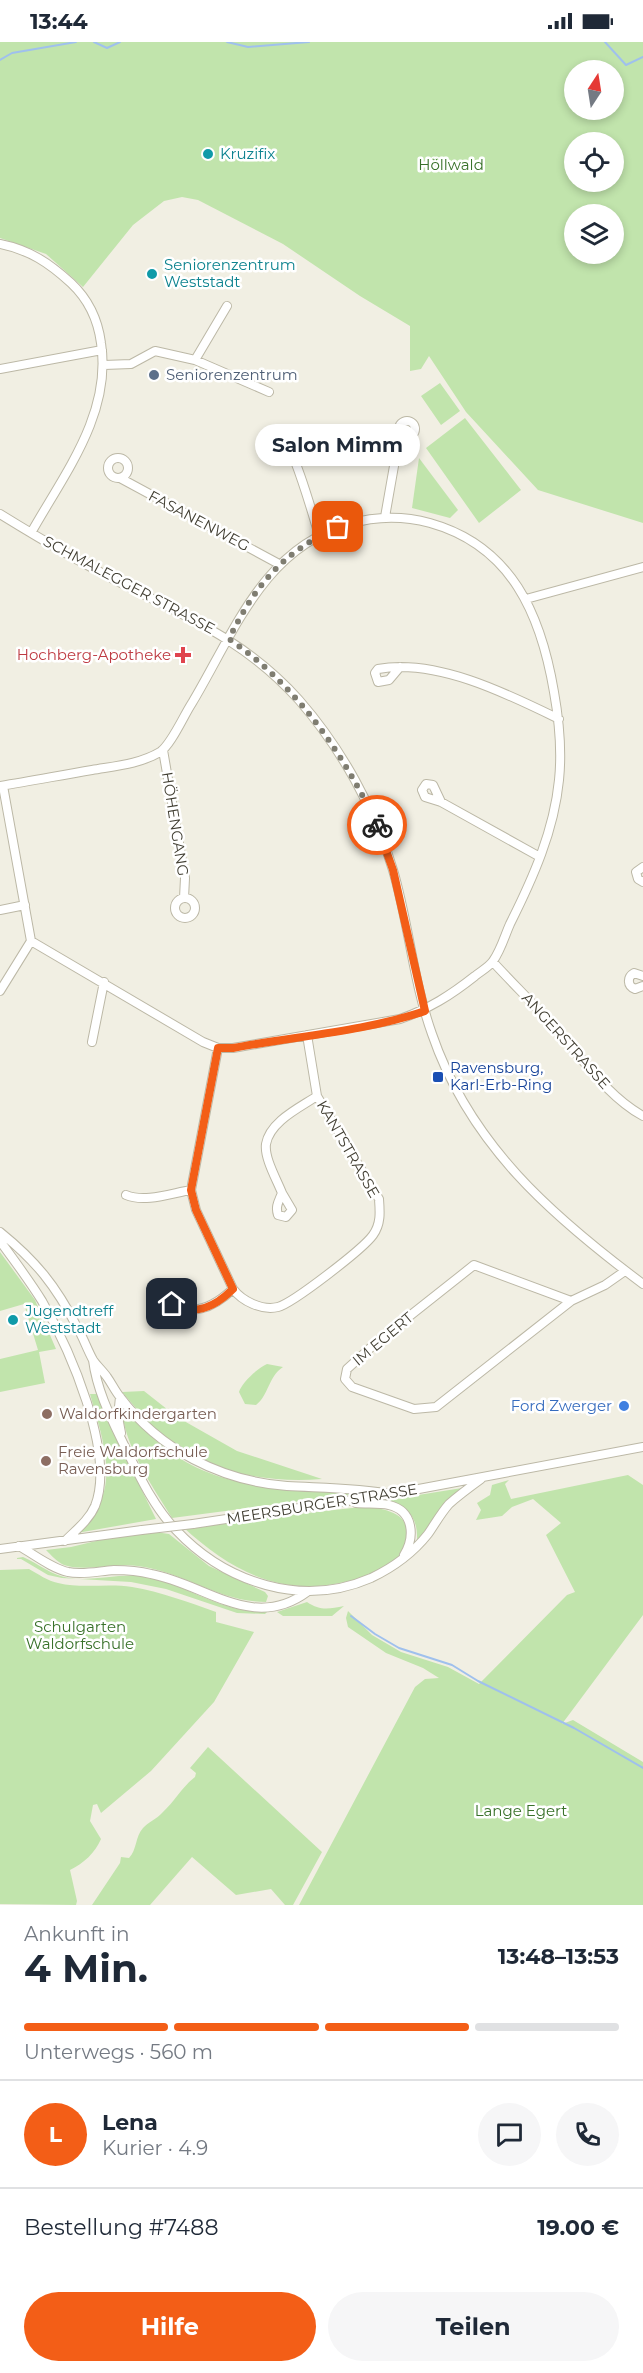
<!DOCTYPE html>
<html lang="de">
<head>
<meta charset="utf-8">
<style>
  :root { --surface:#fff; --page:#f6f6f7; --text:#1f2937; --muted:#747a83; --line:#e0e1e3; --accent:#f35e17 }
  body { margin:0; font-family:Montserrat,sans-serif; background:var(--page); color:var(--text); height:100vh; display:flex; flex-direction:column; font-size:22px; white-space:nowrap }
  * { box-sizing:border-box; margin:0 }
  p { font-size:20px; color:var(--muted) }
  .icon { flex:none; width:33px; height:33px; fill:none; stroke:currentColor; stroke-width:2; stroke-linecap:round; stroke-linejoin:round }
  .map { position:relative; height:1863px; overflow:hidden }
  .sheet { display:flex; flex-direction:column; background:var(--surface); flex:1 }
  .sheet>* { flex:none }
  .needle { width:39px; rotate:12deg }
  .buttons { position:absolute; left:564px; top:18px; display:grid; gap:12px }
  .buttons a { display:grid; place-items:center; width:60px; height:60px; border-radius:50%; background:var(--surface); box-shadow:0 3px 9px #0003; font-size:30px }
  .pin { position:absolute; display:grid; place-items:center; width:51px; height:51px; color:#fff; margin:-26px; border-radius:12px; box-shadow:0 3px 9px #0006 }
  .courier { position:absolute; display:grid; place-items:center; width:60px; height:60px; margin:-30px; border:4px solid #f35e17; border-radius:50%; background:#fff; color:#222; box-shadow:0 2px 8px #0007 }
  .bubble { position:absolute; height:42px; border-radius:21px; background:var(--surface); box-shadow:0 3px 9px #0003; font-size:20px; font-weight:700; line-height:42px; text-align:center }
  .overview em { font-style:normal; font-weight:700 }
  .overview div { display:flex; flex-direction:column-reverse }
  .overview { display:flex; align-items:center; justify-content:space-between; height:102px; padding:0 24px }
  h1 { font-size:39px; font-weight:700; line-height:45px }
  .bar { display:grid; grid-template-columns:repeat(4,1fr); gap:9px 6px; align-content:center; height:72px; padding:0 24px }
  .bar i { height:8px; border-radius:4px; background:var(--line) }
  .bar .current { background:var(--accent) }
  .bar p { grid-column:span 4 }
  .line { display:flex; align-items:center; gap:15px; padding:0 24px; border-top:2px solid var(--line) }
  .line div { flex:1 }
  .round { display:grid; place-items:center; flex:none; width:63px; height:63px; border-radius:32px; background:var(--page) }
  .button { display:flex; gap:12px; margin-top:auto; padding:12px 24px }
  .button a { flex:1; height:69px; border-radius:36px; background:var(--accent); color:#fff; font-size:24px; font-weight:700; line-height:69px; text-align:center }
  .button a+a { background:var(--page); color:var(--text) }
  .status { display:flex; justify-content:space-between; align-items:center; height:42px; padding:0 30px; background:var(--surface); direction:ltr }
  .status svg { height:16px; fill:currentColor }
  .map>svg:first-child { display:block }
  .green { fill:#c1e4ac; fill-rule:evenodd }
  .lines { fill:none; stroke-linecap:round; stroke-linejoin:round }
  .stream { stroke:#9fc0ed; stroke-width:2 }
  .minor-casing { stroke:#bcb8a6; stroke-width:10 }
  .minor { stroke:#fff; stroke-width:8 }
  .minor-bridge-casing { stroke:#bcb8a6; stroke-width:10; stroke-linecap:butt }
  .minor-bridge { stroke:#fff; stroke-width:8 }
  .done { stroke:#7f7d71; stroke-width:6; stroke-dasharray:0 10.8 }
  .route { stroke:#f35e17; stroke-width:8 }
  .culture-dot { fill:#0f9aa8; stroke:#fff; stroke-width:2 }
  .service-dot { fill:#5c6f8a; stroke:#fff; stroke-width:2 }
  .health-dot { fill:#e0444e; stroke:#fff; stroke-width:2 }
  .transit-dot { fill:#1a4fb4; stroke:#fff; stroke-width:2 }
  .shop-dot { fill:#3f7fe0; stroke:#fff; stroke-width:2 }
  .education-dot { fill:#8d6e63; stroke:#fff; stroke-width:2 }
  .labels { text-anchor:middle; stroke-width:5; stroke-linejoin:round; paint-order:stroke }
  .culture-label { font-size:15px; fill:#0d838f; stroke:#fff; text-anchor:start }
  .park-label { font-size:15px; fill:#387129; stroke:#fff }
  .service-label { font-size:15px; fill:#4e5e75; stroke:#fff; text-anchor:start }
  .street-label { font-size:15px; fill:#423f33; stroke:#fff }
  .health-label { font-size:15px; fill:#be3a42; stroke:#fff; text-anchor:end }
  .transit-label { font-size:15px; fill:#164399; stroke:#fff; text-anchor:start }
  .shop-label { font-size:15px; fill:#366cbe; stroke:#fff; text-anchor:end }
  .education-label { font-size:15px; fill:#785e54; stroke:#fff; text-anchor:start }
</style>
</head>
<body>
<div class="status"><b>13:44</b><svg viewBox="0 0 49 12"><path d="M0 12V9h3v3zM5 12V6h3v6zM10 12V3h3v9zM15 12V0h3v12zM26 1h20v11H26zM47 4h2v5h-2z"/></svg></div>
<div class="map">
<svg width="643" height="1863" viewBox="0 0 643 1863">
  <rect width="100%" height="100%" fill="#f1efe3"/>
  <!-- green -->
  <path class="green" d="M0,0H643V481L538,448L466,370L429,314L421,327L410,329V284L360,254L283,202L198,158L182,155L164,159L133,183L83,245L46,212L0,196ZM574,28H614V68H574ZM574,100H614V140H574ZM574,172H614V212H574Z
    M440,341L460,369L441,383L421,354Z
    M465,376L521,448L479,481L426,406Z
    M419,416L458,468L450,476L412,466Z
    M0,1210L35,1258L56,1307L39,1310L45,1341L0,1350V1317L38,1308L24,1262L0,1269Z
    M267,1322L283,1325C268,1335 269,1353 256,1363L245,1362L239,1350C242,1340 258,1326 267,1322Z
    M144,1349L177,1375L237,1409L322,1437C268,1441 215,1432 170,1400C151,1386 137,1367 122,1350Z
    M90,1352H99L119,1402L156,1477L77,1491C84,1482 92,1474 98,1464C117,1432 99,1385 90,1352Z
    M122,1364C136,1378 149,1394 165,1406C221,1450 295,1448 363,1451L172,1476C153,1445 122,1401 122,1364Z
    M628,1433L643,1443V1573L562,1682L573,1678L643,1720V1863H299L415,1645L425,1637L439,1636L423,1626L386,1611L348,1585L346,1576L348,1569L372,1593L401,1610L448,1625L479,1642L567,1553L575,1550L546,1493L561,1481L533,1457L512,1465L502,1474L476,1478L481,1468L477,1461L490,1453L492,1443L509,1438L505,1442L511,1457Z
    M462,1446L448,1458L417,1500C418,1476 410,1466 387,1458Z
    M361,1465C382,1465 415,1471 406,1500C404,1508 402,1514 395,1520C383,1530 364,1536 349,1539C282,1556 232,1530 183,1485Z
    M142,1488L169,1492L209,1524L265,1550L268,1554L266,1560C219,1560 184,1530 138,1524C116,1521 84,1530 64,1523C57,1520 51,1513 46,1508L71,1505Z
    M23,1515C39,1522 51,1533 69,1536C95,1540 121,1530 148,1535C191,1545 222,1571 267,1570L265,1572L237,1571L166,1547L131,1540L62,1536L48,1533L21,1517H17V1516Z
    M29,1527C38,1532 48,1539 58,1541C82,1547 108,1541 132,1545C161,1550 188,1560 216,1570V1580L254,1590L214,1660L151,1729L101,1771L97,1762L93,1763L90,1779L101,1797C95,1811 84,1821 70,1828L77,1859L76,1863L0,1862V1528Z
    M307,1560C320,1569 329,1567 344,1564L332,1574H283L277,1570Z
    M208,1705L322,1810L293,1863H285L271,1847L236,1853L192,1815L150,1863H92L120,1821L121,1815L129,1816C137,1808 135,1795 143,1786C148,1780 157,1777 162,1771C175,1759 181,1746 195,1735L196,1731L190,1726Z"/>
  <g class="lines">
    <!-- stream -->
    <path class="stream" d="M94,0L107,6L120,0
      M227,0L248,5L309,0
      M605,0L626,23L643,15
      M0,18L12,11L76,0
      M351,1574L375,1592L399,1606L452,1623L478,1639L574,1686L643,1726"/>
    <!-- minor casing -->
    <g class="minor-casing">
      <path id="minor" d="M0,202C30,208 49,221 71,241C88,257 98,278 101,301C112,372 64,432 31,491
        M195,318L227,264
        M104,323L131,322L155,309L195,318L269,350
        M0,327L102,308
        M399 387a8 8 0 1 1 16 0a8 8 0 1 1-16 0Z
        M108 426a10 10 0 1 1 20 0a10 10 0 1 1-20 0Z
        M295,419L277,411L274,404L284,399C294,406 314,477 319,493
        M120,436L279,522
        M0,472C42,498 85,523 129,545C194,578 249,602 299,658C341,706 375,767 393,828C409,882 413,939 432,992C470,1103 552,1174 643,1242
        M385,475L400,390
        M526,557L643,525
        M400,625L389,638L378,640L375,631L378,627C436,616 508,652 559,677
        M163,708L185,836L184,856
        M0,744C31,739 62,733 92,728C115,724 140,722 160,710C171,703 184,673 192,661C234,591 263,506 349,482C376,474 404,474 430,481C512,504 541,573 554,650C559,678 562,709 559,738C554,789 533,836 510,882C505,893 501,908 493,919C489,925 481,929 475,934C451,953 429,967 400,977L233,1006H218L203,1000L31,899L3,744
        M441,760L433,743L426,742L422,748L425,755L441,760L540,815
        M643,825L636,830L638,837L643,840
        M175 866a10 10 0 1 1 20 0a10 10 0 1 1-20 0Z
        M0,868L25,863
        M493,920C514,943 537,965 557,988C584,1018 607,1054 643,1074
        M643,934L634,931C627,935 627,944 635,947L643,944
        M0,949L31,899
        M92,1000L104,940
        M218,1006L191,1148L196,1168L233,1247C242,1259 262,1269 278,1265C293,1261 363,1207 373,1193C381,1182 380,1170 379,1157L317,1054L307,993
        M282,1151L292,1168L286,1175L278,1173C275,1164 279,1159 282,1151C277,1138 264,1116 266,1102C270,1079 301,1065 317,1054
        M126,1153C145,1161 172,1151 191,1148
        M0,1190C36,1219 56,1244 77,1285C83,1295 87,1307 93,1318C97,1324 103,1329 107,1335C112,1342 115,1349 120,1355C160,1408 221,1439 287,1444C323,1446 357,1446 392,1452
        M0,1199C14,1218 29,1238 42,1259C69,1306 116,1411 95,1464C89,1478 76,1488 65,1499
        M167,1256C189,1278 214,1265 233,1247
        M571,1259L436,1365L414,1367L352,1345L345,1337L347,1327L378,1299L474,1223L571,1259L605,1243L625,1229
        M93,1318C97,1349 111,1376 124,1403C139,1433 153,1464 176,1488C226,1541 302,1566 371,1536C392,1526 413,1511 428,1492C435,1482 441,1471 449,1462C459,1453 470,1445 481,1437
        M120,1355L118,1375L121,1391
        M356,1461C367,1462 379,1461 389,1463C414,1469 415,1495 404,1513
        M193,1482L392,1452L643,1405
        M19,1504C35,1513 51,1526 68,1530C83,1533 99,1529 114,1528C126,1528 139,1529 151,1532C205,1542 253,1590 307,1550
        M0,1507L142,1488"/>
    </g>
    <!-- minor -->
    <use href="#minor" class="minor"/>
    <!-- minor-bridge casing -->
    <g class="minor-bridge-casing">
      <path id="minor-bridge" d="M142,1488L193,1482"/>
    </g>
    <!-- minor-bridge -->
    <use href="#minor-bridge" class="minor-bridge"/>
  </g>
  <g class="lines">
    <!-- done -->
    <path class="done" d="M338,485C283,510 255,543 229,597C296,643 343,710 377,783"/>
    <!-- route -->
    <path class="route" d="M172,1262C196,1275 216,1264 233,1247L196,1168L191,1148L218,1006H233C296,994 363,990 425,969L393,828L377,783"/>
  </g>
  <!-- markers -->
  <g class="culture-dot">
    <circle cx="208" cy="112" r="6"/>
    <circle cx="152" cy="232" r="6"/>
    <circle cx="13" cy="1278" r="6"/>
  </g>
  <circle class="service-dot" cx="154" cy="333" r="6"/>
  <path class="health-dot" d="M180 604h6v6h6v6h-6v6h-6v-6h-6v-6h6z"/>
  <rect class="transit-dot" x="432" y="1029" width="12" height="12" rx="3"/>
  <circle class="shop-dot" cx="624" cy="1364" r="6"/>
  <g class="education-dot">
    <circle cx="47" cy="1372" r="6"/>
    <circle cx="46" cy="1419" r="6"/>
  </g>
  <g class="labels">
    <!-- culture labels -->
    <g class="culture-label">
      <text x="220" y="117">Kruzifix</text>
      <text x="164" y="228">Seniorenzentrum<tspan x="164" dy="17">Weststadt</tspan></text>
      <text x="25" y="1274">Jugendtreff<tspan x="25" dy="17">Weststadt</tspan></text>
    </g>
    <!-- park labels -->
    <g class="park-label">
      <text x="451" y="128">Höllwald</text>
      <text x="80" y="1590">Schulgarten<tspan x="80" dy="17">Waldorfschule</tspan></text>
      <text x="521" y="1774">Lange Egert</text>
    </g>
    <!-- service labels -->
    <g class="service-label">
      <text x="166" y="338">Seniorenzentrum</text>
    </g>
    <!-- street labels -->
    <g class="street-label">
      <text transform="translate(199 479) rotate(28)" y="5">FASANENWEG</text>
      <text transform="translate(129 543) rotate(28)" y="5">SCHMALEGGER STRASSE</text>
      <text transform="translate(175 782) rotate(81)" y="5">HÖHENGANG</text>
      <text transform="translate(566 999) rotate(48)" y="5">ANGERSTRASSE</text>
      <text transform="translate(348 1107) rotate(60)" y="5">KANTSTRASSE</text>
      <text transform="translate(383 1297) rotate(-40)" y="5">IM EGERT</text>
      <text transform="translate(322 1462) rotate(-9)" y="5">MEERSBURGER STRASSE</text>
    </g>
    <!-- health labels -->
    <g class="health-label">
      <text x="171" y="618">Hochberg-Apotheke</text>
    </g>
    <!-- transit labels -->
    <g class="transit-label">
      <text x="450" y="1031">Ravensburg,<tspan x="450" dy="17">Karl-Erb-Ring</tspan></text>
    </g>
    <!-- shop labels -->
    <g class="shop-label">
      <text x="612" y="1369">Ford Zwerger</text>
    </g>
    <!-- education labels -->
    <g class="education-label">
      <text x="59" y="1377">Waldorfkindergarten</text>
      <text x="58" y="1415">Freie Waldorfschule<tspan x="58" dy="17">Ravensburg</tspan></text>
    </g>
  </g>
</svg>
<div class="buttons">
<a><svg class="needle" viewBox="-14 -14 28 28"><path d="M0-13l5 13h-10z" fill="#e53935"/><path d="M0 13l5-13h-10z" fill="#747a83"/></svg></a>
<a><svg class="icon" aria-label="locate" viewBox="0 0 24 24"><circle cx="12" cy="12" r="6"/><path d="M12 2v4M12 18v4M2 12h4M18 12h4"/></svg></a>
<a><svg class="icon" aria-label="layers" viewBox="0 0 24 24"><path d="M12 4l9 5-9 5-9-5zM3 14l9 5 9-5"/></svg></a>
</div>
<div class="pin" style="left:338px;top:485px;background:#ea580c"><svg class="icon" aria-label="bag" viewBox="0 0 24 24"><path d="M5 8h14l-1 12H6zM9 8a3 3 0 0 1 6 0"/></svg></div>
<div class="pin" style="left:172px;top:1262px;background:#1f2937"><svg class="icon" aria-label="home" viewBox="0 0 24 24"><path d="M3 11l9-7 9 7M6 9v11h12V9"/></svg></div>
<div class="courier" style="left:377px;top:783px"><svg class="icon" aria-label="bike" viewBox="0 0 24 24"><circle cx="6" cy="16" r="4"/><circle cx="18" cy="16" r="4"/><path d="M6 16l4-8h5l3 8M10 8l3 8H6M13 5h3"/></svg></div>
<div class="bubble" style="left:255px;top:382px;width:165px">Salon Mimm</div>
</div>
<section class="sheet">
<div class="overview"><div><h1>4 Min.</h1><p>Ankunft in</p></div><em>13:48–13:53</em></div>
<div class="bar"><i class="current"></i><i class="current"></i><i class="current"></i><i></i><p>Unterwegs · 560 m</p></div>
<div class="line" style="height:108px"><b class="round" style="background:var(--accent);color:#fff">L</b><div><b>Lena</b><p>Kurier · 4.9</p></div><a class="round"><svg class="icon" aria-label="chat" viewBox="0 0 24 24"><path d="M4 5h16v11H9l-5 4z"/></svg></a><a class="round"><svg class="icon" aria-label="phone" viewBox="0 0 24 24"><path d="M5 4h4l2 5-3 2q2 4 5 5l2-3 5 2v4C11 20 4 13 5 4z"/></svg></a></div>
<div class="line" style="height:78px"><div>Bestellung #7488</div><b>19.00 €</b></div>
<div class="button"><a>Hilfe</a><a>Teilen</a></div>
</section>
</body>
</html>
